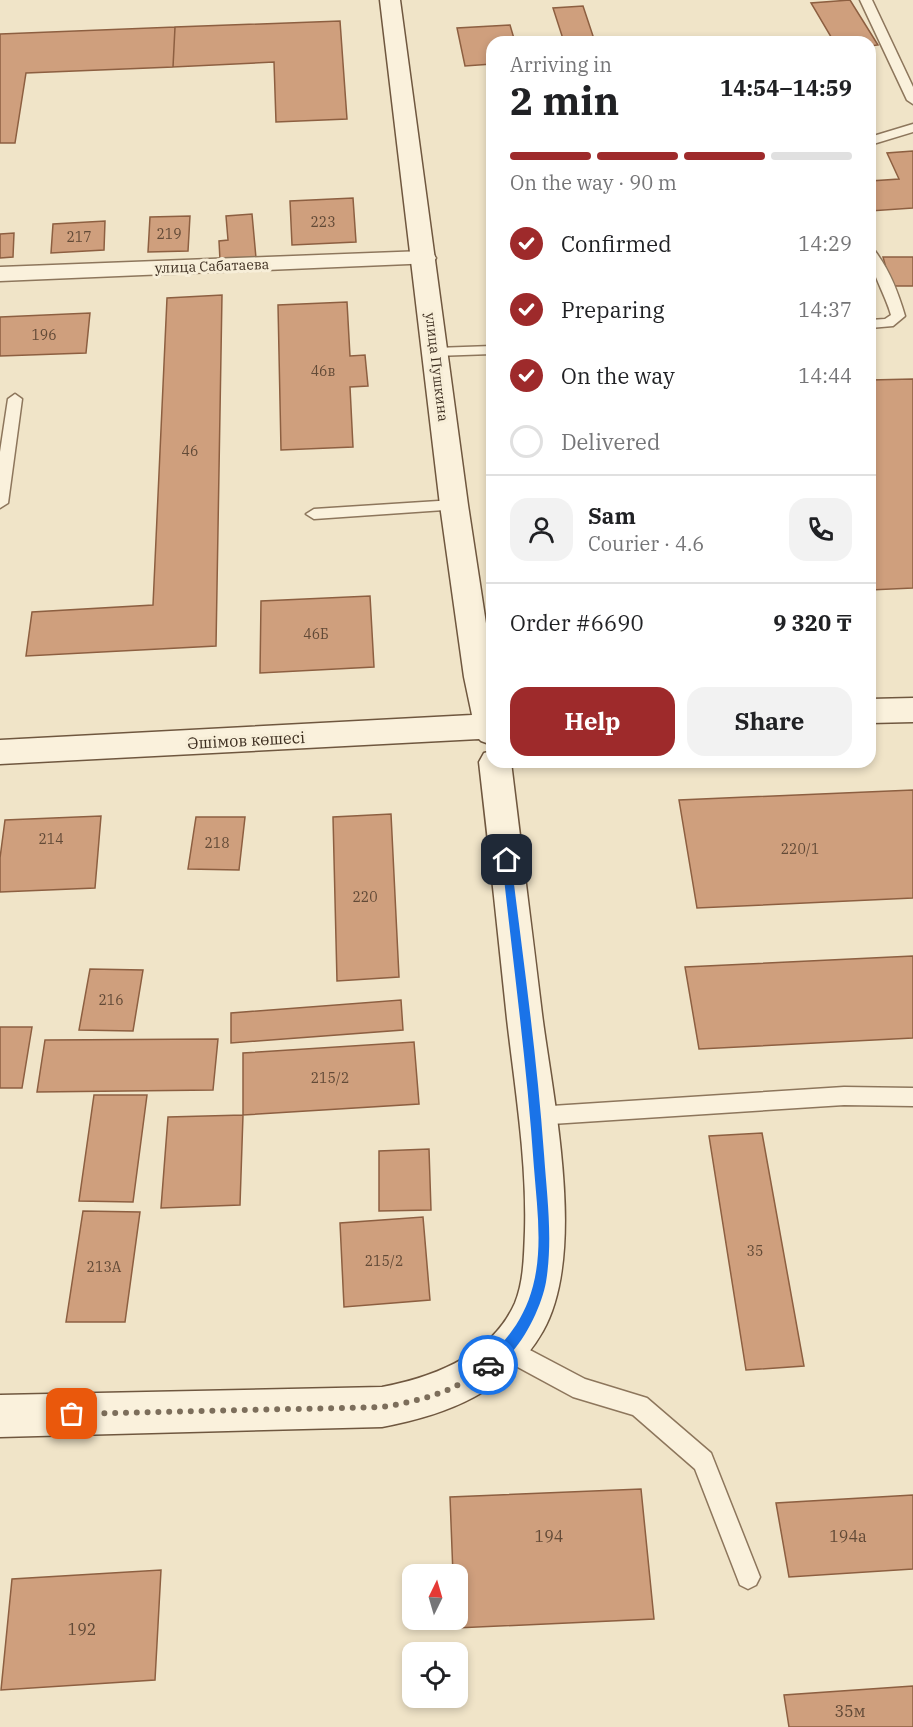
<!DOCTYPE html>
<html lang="en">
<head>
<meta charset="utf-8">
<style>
  :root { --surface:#fff; --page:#f2f2f2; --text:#202124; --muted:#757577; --line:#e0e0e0; --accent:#9e2a2b }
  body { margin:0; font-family:"IBM Plex Serif",serif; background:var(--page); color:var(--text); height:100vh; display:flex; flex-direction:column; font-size:22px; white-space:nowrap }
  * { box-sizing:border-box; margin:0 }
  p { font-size:20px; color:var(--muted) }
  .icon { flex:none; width:33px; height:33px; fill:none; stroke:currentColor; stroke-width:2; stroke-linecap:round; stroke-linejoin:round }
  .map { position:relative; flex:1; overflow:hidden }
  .side { position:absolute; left:486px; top:36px; width:390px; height:732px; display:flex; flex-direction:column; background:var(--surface); border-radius:18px; box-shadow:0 3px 9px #0003 }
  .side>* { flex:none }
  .needle { width:39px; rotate:5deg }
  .controls { position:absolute; left:402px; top:1564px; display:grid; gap:12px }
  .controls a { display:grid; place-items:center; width:66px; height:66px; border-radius:12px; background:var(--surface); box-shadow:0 3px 9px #0003; font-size:30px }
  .pin { position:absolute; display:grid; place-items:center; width:51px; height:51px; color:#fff; margin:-26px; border-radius:12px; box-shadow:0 3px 9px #0006 }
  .courier { position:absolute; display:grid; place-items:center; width:60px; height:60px; margin:-30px; border:4px solid #1a73e8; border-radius:50%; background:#fff; color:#222; box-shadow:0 2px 8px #0007 }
  .head em { font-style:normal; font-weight:800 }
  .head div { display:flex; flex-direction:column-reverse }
  .head { display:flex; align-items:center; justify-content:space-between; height:102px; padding:0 24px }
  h1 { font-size:39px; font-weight:800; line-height:45px }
  .bar { display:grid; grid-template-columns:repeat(4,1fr); gap:9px 6px; align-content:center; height:72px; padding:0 24px }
  .bar i { height:8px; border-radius:4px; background:var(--line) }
  .bar .on { background:var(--accent) }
  .bar p { grid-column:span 4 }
  .line { display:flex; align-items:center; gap:15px; padding:0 24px; border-top:2px solid var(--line) }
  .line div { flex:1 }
  .round { display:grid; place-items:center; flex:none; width:63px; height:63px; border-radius:18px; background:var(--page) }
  ol { padding:0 24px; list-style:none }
  li { display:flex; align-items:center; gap:18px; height:66px }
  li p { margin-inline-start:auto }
  li .icon { padding:6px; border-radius:50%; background:var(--accent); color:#fff; stroke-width:4 }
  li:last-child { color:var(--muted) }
  li i { width:33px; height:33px; border:3px solid var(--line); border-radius:50% }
  .action { display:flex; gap:12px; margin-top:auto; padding:12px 24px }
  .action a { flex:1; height:69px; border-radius:18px; background:var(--accent); color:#fff; font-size:24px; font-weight:800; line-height:69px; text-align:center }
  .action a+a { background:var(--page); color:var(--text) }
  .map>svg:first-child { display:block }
  .building { fill:#cf9f7d; stroke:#8d5f41; stroke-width:1.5 }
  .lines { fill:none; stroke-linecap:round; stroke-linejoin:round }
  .lane-casing { stroke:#8d765c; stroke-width:3 }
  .street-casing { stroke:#8d765c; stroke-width:3 }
  .secondary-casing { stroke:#6f573f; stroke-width:3 }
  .lane { fill:#faf1dc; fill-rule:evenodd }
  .street { fill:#faf1dc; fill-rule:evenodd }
  .secondary { fill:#faf1dc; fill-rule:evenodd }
  .route { fill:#1a73e8 }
  .done { stroke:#7c6e5b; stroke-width:6; stroke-dasharray:0 10.8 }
  .labels { text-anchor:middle; stroke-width:6; stroke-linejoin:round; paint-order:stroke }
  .number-label { font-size:14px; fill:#624a37 }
  .far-street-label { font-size:14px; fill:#3d2e20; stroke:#f7eed8 }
  .street-label { font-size:16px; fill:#3d2e20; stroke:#f7eed8 }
  .near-number-label { font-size:16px; fill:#624a37 }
</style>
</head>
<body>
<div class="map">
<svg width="913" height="1727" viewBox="0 0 913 1727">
  <rect width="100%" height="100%" fill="#f0e4c8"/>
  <!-- building -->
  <path class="building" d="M850,0L878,45L870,46V42H834L811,3Z
    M583,6L595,42H564L553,8Z
    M340,21L347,119L276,122L274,62L173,67L175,27Z
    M510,25L515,42H492V64L465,66L457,28Z
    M175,27L173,67L26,73L15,143H0V34Z
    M913,151V208L870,211V181L899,179L887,153Z
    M353,198L356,242L292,245L290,201Z
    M252,214L256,258L220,260L219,241L228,240L226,216Z
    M190,216L188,251L148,252L150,217Z
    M105,221L104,250L51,253L53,224Z
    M14,233L13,257L0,258V234Z
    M883,257H913V286H891Z
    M222,295L216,646L26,656L32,612L153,605L167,298Z
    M347,302L350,356L365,355L368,386L350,387L353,447L281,450L278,305Z
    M90,313L86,353L0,356V317Z
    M913,379V588L870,590V380Z
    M370,596L374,667L260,673L261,601Z
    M913,790V898L697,908L679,800Z
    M391,814L399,977L337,981L333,817Z
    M101,816L95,888L0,892V858L5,820Z
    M196,817H245L239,870L188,869Z
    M913,956V1038L699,1049L685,967Z
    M90,969L143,970L133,1031L79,1030Z
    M401,1000L403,1030L231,1043V1013Z
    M0,1027H32L22,1088H0Z
    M218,1039L213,1090L37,1092L45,1040Z
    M414,1042L419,1104L243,1115V1053Z
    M94,1095H147L133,1202L79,1201Z
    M243,1115L240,1205L161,1208L168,1117Z
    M762,1133L804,1366L746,1370L709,1136Z
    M429,1149L431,1210L379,1211V1151Z
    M83,1211L140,1212L125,1322H66Z
    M423,1217L430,1300L344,1307L340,1223Z
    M641,1489L654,1619L456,1628L458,1575H453L450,1497Z
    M913,1495V1569L789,1577L776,1503Z
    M161,1570L155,1680L1,1690L12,1579Z
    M913,1686V1727H789L784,1695Z"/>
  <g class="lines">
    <!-- lane casing -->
    <g class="lane-casing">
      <path id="lane" d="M860,0H872L913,87V104L907,100Z
        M913,124V132L870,145V137Z
        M870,250L875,251C890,271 898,292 905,316L893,326L870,328V320L885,319L891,315C885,293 870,272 870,250Z
        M492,346V354L435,356L428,352L435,348Z
        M15,394L22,399L8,503L0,508V452L8,399Z
        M454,500L462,505L459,509L314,519L306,514L314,509Z
        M844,1087L913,1088V1106L844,1105L536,1125L529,1122L526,1116L529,1110L536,1107Z
        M507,1338L585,1379L647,1398L711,1453L760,1577L756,1585L748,1589L740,1585L695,1469L633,1415L573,1397L499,1357L496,1349L499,1341Z"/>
    </g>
    <!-- street casing -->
    <g class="street-casing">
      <path id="street" d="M424,251L433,253L436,258L433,263L0,281V267Z"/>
    </g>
    <!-- secondary casing -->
    <g class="secondary-casing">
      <path id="secondary" d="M380,0H400L468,505L492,663V745L481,741L479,739L0,764V740L472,715L464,677L440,505Z
        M913,698V722L870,723V699Z
        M492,751V762H511C521,846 532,930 542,1014C553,1100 587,1253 543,1331C509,1391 447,1415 382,1427L0,1437V1395L382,1387C434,1377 492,1355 515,1303C524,1281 524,1255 525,1231C527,1160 515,1089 507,1019C498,933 489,848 479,762L484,753Z"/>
    </g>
    <!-- lane -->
    <use href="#lane" class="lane"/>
    <!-- street -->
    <use href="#street" class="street"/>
    <!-- secondary -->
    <use href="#secondary" class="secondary"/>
  </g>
  <!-- route -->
  <path class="route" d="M507,856L511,860C523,958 537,1056 544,1154C547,1197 553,1239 546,1282C541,1310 517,1359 488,1371L484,1369V1361C508,1340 525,1317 533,1286C543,1248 537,1207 534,1168C527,1065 513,963 502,860Z"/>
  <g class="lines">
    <!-- done -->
    <path class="done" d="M72,1414L382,1407C421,1401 458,1391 488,1365"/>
  </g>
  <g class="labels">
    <!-- number labels -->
    <g class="number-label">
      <text x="323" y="227">223</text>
      <text x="169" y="239">219</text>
      <text x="79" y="242">217</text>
      <text x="44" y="340">196</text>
      <text x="323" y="376">46в</text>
      <text x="190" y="456">46</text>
      <text x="316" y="639">46Б</text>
      <text x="51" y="844">214</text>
      <text x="217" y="848">218</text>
      <text x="800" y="854">220/1</text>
      <text x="365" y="902">220</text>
      <text x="111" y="1005">216</text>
      <text x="330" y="1083">215/2</text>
      <text x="755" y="1256">35</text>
      <text x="384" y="1266">215/2</text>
      <text x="104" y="1272">213А</text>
    </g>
    <!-- far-street labels -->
    <g class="far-street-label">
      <text transform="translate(212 266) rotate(-2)" y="5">улица Сабатаева</text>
      <text transform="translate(437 367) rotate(83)" y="5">улица Пушкина</text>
    </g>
    <!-- street labels -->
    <g class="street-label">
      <text transform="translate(246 740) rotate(-3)" y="6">Әшімов көшесі</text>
    </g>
    <!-- near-number labels -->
    <g class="near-number-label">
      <text x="549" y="1542">194</text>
      <text x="848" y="1542">194а</text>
      <text x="82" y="1635">192</text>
      <text x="850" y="1717">35м</text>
    </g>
  </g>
</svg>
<div class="controls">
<a><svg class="needle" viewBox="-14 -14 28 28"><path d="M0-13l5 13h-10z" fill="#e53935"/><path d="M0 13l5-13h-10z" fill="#757577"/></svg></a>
<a><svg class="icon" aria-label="locate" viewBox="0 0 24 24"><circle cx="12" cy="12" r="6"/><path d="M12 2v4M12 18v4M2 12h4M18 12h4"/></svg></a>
</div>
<div class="pin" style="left:72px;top:1414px;background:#ea580c"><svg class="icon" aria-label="bag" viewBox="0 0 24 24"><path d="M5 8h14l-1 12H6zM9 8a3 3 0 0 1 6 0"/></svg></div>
<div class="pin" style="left:507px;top:860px;background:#1f2937"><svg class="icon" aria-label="home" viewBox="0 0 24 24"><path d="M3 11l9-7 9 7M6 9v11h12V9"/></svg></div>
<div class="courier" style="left:488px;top:1365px"><svg class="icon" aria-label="car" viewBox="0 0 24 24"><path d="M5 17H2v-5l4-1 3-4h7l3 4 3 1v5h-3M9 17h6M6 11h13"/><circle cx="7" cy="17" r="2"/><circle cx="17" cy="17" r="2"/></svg></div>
<section class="side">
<div class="head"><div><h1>2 min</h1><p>Arriving in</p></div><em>14:54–14:59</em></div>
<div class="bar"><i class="on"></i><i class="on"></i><i class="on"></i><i></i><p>On the way · 90 m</p></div>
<ol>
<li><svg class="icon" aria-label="check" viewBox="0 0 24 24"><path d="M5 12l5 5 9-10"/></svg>Confirmed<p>14:29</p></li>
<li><svg class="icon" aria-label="check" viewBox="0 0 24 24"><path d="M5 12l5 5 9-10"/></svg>Preparing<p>14:37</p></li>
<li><svg class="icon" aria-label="check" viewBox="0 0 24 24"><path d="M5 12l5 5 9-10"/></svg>On the way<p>14:44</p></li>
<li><i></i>Delivered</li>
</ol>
<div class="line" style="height:108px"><a class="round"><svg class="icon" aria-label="person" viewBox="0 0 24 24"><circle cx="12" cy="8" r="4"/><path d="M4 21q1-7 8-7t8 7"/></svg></a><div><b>Sam</b><p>Courier · 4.6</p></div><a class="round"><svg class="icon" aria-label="phone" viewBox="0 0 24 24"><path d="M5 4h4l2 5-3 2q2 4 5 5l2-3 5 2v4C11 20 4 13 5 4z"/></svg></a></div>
<div class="line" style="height:78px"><div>Order #6690</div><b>9 320 ₸</b></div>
<div class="action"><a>Help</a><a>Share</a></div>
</section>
</div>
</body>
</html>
